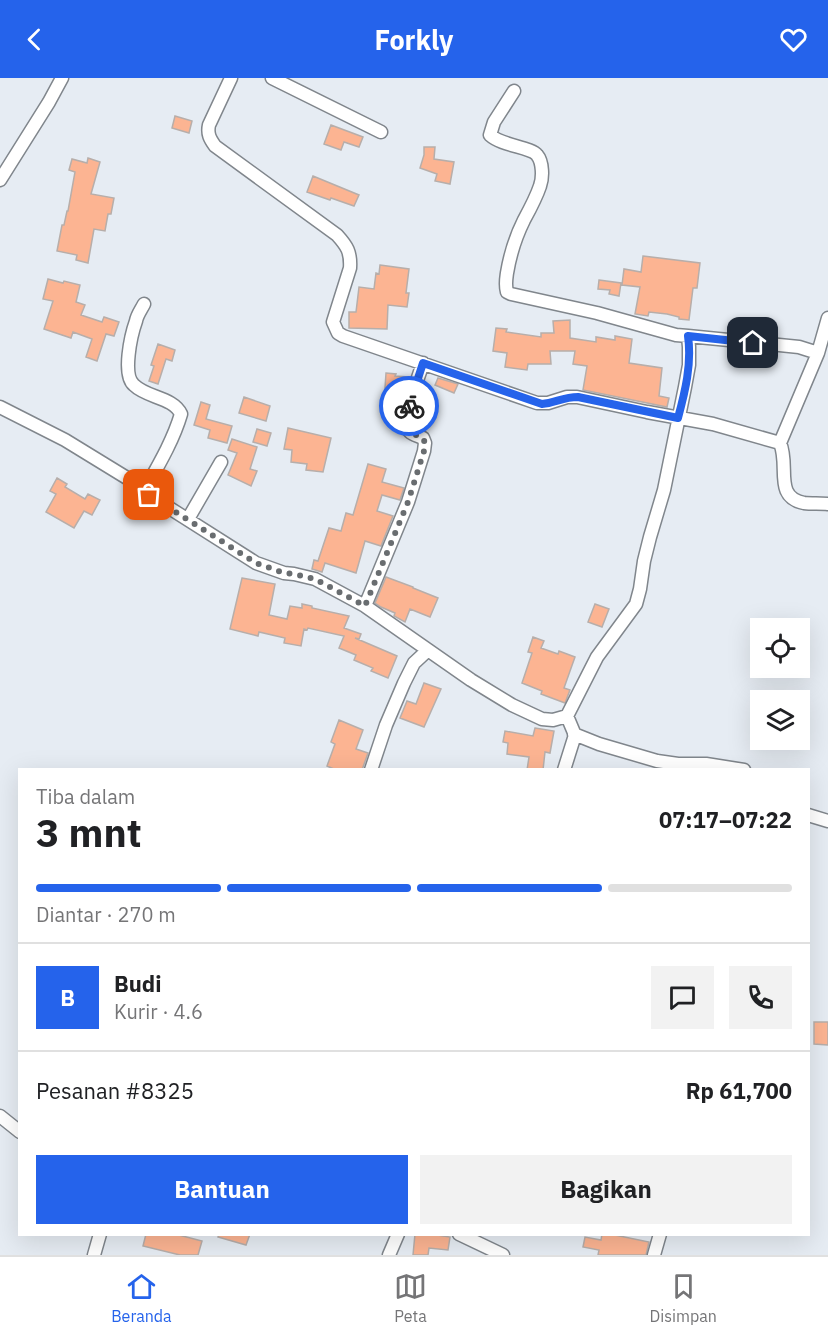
<!DOCTYPE html>
<html lang="id">
<head>
<meta charset="utf-8">
<style>
  :root { --surface:#fff; --page:#f2f2f2; --text:#202124; --muted:#757577; --line:#e0e0e0; --accent:#2563eb }
  body { margin:0; font-family:"IBM Plex Sans",sans-serif; background:var(--page); color:var(--text); height:100vh; display:flex; flex-direction:column; font-size:22px; white-space:nowrap }
  * { box-sizing:border-box; margin:0 }
  p { font-size:20px; color:var(--muted) }
  .icon { flex:none; width:33px; height:33px; fill:none; stroke:currentColor; stroke-width:2; stroke-linecap:round; stroke-linejoin:round }
  .map { position:relative; flex:1; overflow:hidden }
  .drawer { position:absolute; left:18px; top:690px; width:792px; height:468px; display:flex; flex-direction:column; background:var(--surface); border-radius:0px; box-shadow:0 6px 24px #0002 }
  .drawer>* { flex:none }
  .controls { position:absolute; left:750px; top:540px; display:grid; gap:12px }
  .controls a { display:grid; place-items:center; width:60px; height:60px; border-radius:0px; background:var(--surface); box-shadow:0 6px 24px #0002; font-size:30px }
  .pin { position:absolute; display:grid; place-items:center; width:51px; height:51px; color:#fff; margin:-26px; border-radius:12px; box-shadow:0 3px 9px #0006 }
  .courier { position:absolute; display:grid; place-items:center; width:60px; height:60px; margin:-30px; border:4px solid #2563eb; border-radius:50%; background:#fff; color:#222; box-shadow:0 2px 8px #0007 }
  .head em { font-style:normal; font-weight:700 }
  .head div { display:flex; flex-direction:column-reverse }
  .head { display:flex; align-items:center; justify-content:space-between; height:102px; padding:0 18px }
  h1 { font-size:39px; font-weight:700; line-height:45px }
  .bar { display:grid; grid-template-columns:repeat(4,1fr); gap:9px 6px; align-content:center; height:72px; padding:0 18px }
  .bar i { height:8px; border-radius:4px; background:var(--line) }
  .bar .selected { background:var(--accent) }
  .bar p { grid-column:span 4 }
  .line { display:flex; align-items:center; gap:15px; padding:0 18px; border-top:2px solid var(--line) }
  .line div { flex:1 }
  .round { display:grid; place-items:center; flex:none; width:63px; height:63px; border-radius:0px; background:var(--page) }
  .primary-button { display:flex; gap:12px; margin-top:auto; padding:12px 18px }
  .primary-button a { flex:1; height:69px; border-radius:0px; background:var(--accent); color:#fff; font-size:24px; font-weight:700; line-height:69px; text-align:center }
  .primary-button a+a { background:var(--page); color:var(--text) }
  header { display:flex; justify-content:space-between; align-items:center; height:78px; padding:0 18px; background:var(--accent); color:#fff; font-size:27px; font-weight:700 }
  .menu { display:flex; justify-content:space-around; align-items:center; height:84px; border-top:2px solid var(--line); background:var(--surface); font-size:16px; color:var(--muted) }
  .menu a { display:grid; justify-items:center; gap:3px }
  .menu .selected { color:var(--accent) }
  .map>svg:first-child { display:block }
  .building { fill:#fcb492; stroke:#b7aeaa; stroke-width:1.5 }
  .lines { fill:none; stroke-linecap:round; stroke-linejoin:round }
  .minor-casing { stroke:#80868c; stroke-width:15 }
  .minor { stroke:#fff; stroke-width:12 }
  .done { stroke:#696d70; stroke-width:6; stroke-dasharray:0 10.8 }
  .route { stroke:#2563eb; stroke-width:8 }
</style>
</head>
<body>
<header><svg class="icon" aria-label="back" viewBox="0 0 24 24"><path d="M15 5l-7 7 7 7"/></svg>Forkly<svg class="icon" aria-label="heart" viewBox="0 0 24 24"><path d="M12 20l-8-8c-3-5 5-10 8-4 3-6 11-1 8 4z"/></svg></header>
<div class="map">
<svg width="828" height="1177" viewBox="0 0 828 1177">
  <rect width="100%" height="100%" fill="#e6ecf3"/>
  <!-- building -->
  <path class="building" d="M175,38L192,43L189,55L172,50Z
    M331,47L363,59L359,69L344,64L341,72L324,66Z
    M424,69H435L434,81L454,84L450,106L435,103L437,96L420,90L424,77Z
    M88,80L100,84L91,116L114,120L111,136H108L105,153L94,151L88,185L76,182L77,177L57,173L62,147H64L67,133H68L75,94L69,92L72,81L87,85Z
    M313,98L359,117L354,128L331,120L330,122L307,114Z
    M643,178L700,185L697,210H693L689,242L679,241V239L667,236L649,234L648,238L635,236L640,209L622,207L624,191L641,194Z
    M380,187L409,191L406,215H409L407,229L388,227L387,251L349,250V234H356L359,209L374,211L376,195L379,196Z
    M48,201L63,205L64,203L80,207L76,224L85,227L81,237L102,244L104,239L119,244L114,258L106,256L97,283L86,279L92,261L73,254L71,260L44,251L53,223L43,221Z
    M599,202L621,205L619,218L609,216L610,212L598,211Z
    M570,242V260L596,264V259L615,262V258L632,261L629,285L662,290L659,318L669,320L667,329L583,312L587,288L573,286L575,273H550L551,286H528L527,292L505,289L507,275L493,273L496,250L507,251L506,254L541,259V255H554L553,243Z
    M158,266L175,272L172,283L166,281L158,306L149,303L154,288L151,287Z
    M386,295L396,296L395,298L408,299L405,312L385,310Z
    M438,300L458,306L454,315L435,307Z
    M422,313H430L429,325H420Z
    M244,319L270,328L266,343L239,335Z
    M201,324L210,327L206,341L232,348L227,365L208,360L210,352L194,347Z
    M288,350L331,360L323,394L306,392L307,386L291,384L292,372L284,371Z
    M257,351L271,355L267,368L253,364Z
    M232,361L257,369L250,391L257,393L251,408L228,397L237,375L228,372Z
    M368,386L386,391L382,404L404,410L400,422L382,417L377,433L393,438L381,468L365,463L356,495L325,485L322,494L312,491L314,482L318,483L329,450L341,453L346,435L353,437Z
    M57,400L67,406L65,409L85,421L88,416L100,422L92,437L84,433L74,450L46,434L56,416L50,413Z
    M386,499L413,509V510L438,520L430,539L410,531L405,544L394,538L395,535L381,529L375,525Z
    M242,500L275,506L269,537L287,541L290,528L302,530V526L312,528V530L349,538L344,550L361,556L359,561L355,560L397,578L388,600L371,593L373,590L354,582L356,577L339,570L344,558L308,550L307,552L304,551L301,568L284,565L285,560L259,554L258,558L230,551Z
    M595,526L609,531L602,549L588,544Z
    M533,559L544,563L541,570L558,576L559,573L575,579L564,610L570,612L565,625L541,616L542,613L522,605L532,575L528,574Z
    M424,605L441,611L424,649L400,640L407,623L416,626Z
    M339,642L363,652L356,671L368,675L362,692H336L327,688L335,666L331,664Z
    M535,650L554,653L550,675L545,674L543,692H527L529,679L507,676L508,665L503,664L505,653L533,658Z
    M814,944H828V967L814,966Z
    M146,1156H175L202,1163L198,1177H180L143,1168Z
    M219,1156H250L246,1167L218,1159Z
    M415,1156H431L450,1159L448,1172L429,1170L428,1177H413Z
    M602,1156H610L649,1164L646,1177H598L599,1172L583,1169L585,1159L601,1162Z"/>
  <g class="lines">
    <!-- minor casing -->
    <g class="minor-casing">
      <path id="minor" d="M231,0L209,47C207,56 210,61 215,68L337,157C347,168 351,174 350,190L333,244L338,255L343,258L537,325H548L567,319H577L647,334L713,346L780,365L818,275L828,240
        M272,0L381,54
        M0,102L49,24L62,0
        M144,226C141,232 137,237 136,243C131,257 122,297 134,307C147,320 173,319 181,336C173,363 158,388 144,413
        M688,258L799,269L818,275
        M0,329L65,362L127,400L149,417L256,485L284,495L294,496L315,501L365,528L471,602L512,627L542,641L553,642L567,638L597,579L636,526L640,511L644,483L650,459L664,412L685,309L689,287V269L688,258L676,257L597,235L511,216L507,214C505,207 506,202 507,195C510,177 516,158 524,142C530,131 536,120 540,108C543,100 543,84 537,77C531,69 502,68 490,57L494,44L514,13
        M780,365C790,388 773,419 804,425C812,426 820,425 828,426
        M188,441L221,384
        M365,528L408,424L424,373L425,365L423,360C419,358 413,357 410,354C400,345 419,298 423,285
        M574,656L599,666L657,683L678,686H706L744,692
        M371,692L386,647L404,605L414,585L428,572
        M564,692L575,657L567,638
        M808,737L828,743
        M0,1038L20,1054
        M459,1156L503,1177
        M94,1177L100,1156
        M389,1177L398,1156
        M654,1177L660,1156"/>
    </g>
    <!-- minor -->
    <use href="#minor" class="minor"/>
  </g>
  <g class="lines">
    <!-- done -->
    <path class="done" d="M149,417L256,485L284,495L294,496L315,501L365,528L408,424L424,373L425,365L423,360C419,358 412,356 409,353C404,347 407,335 409,328"/>
    <!-- route -->
    <path class="route" d="M409,328L423,285L542,326C555,325 563,319 578,319L678,340C685,314 692,286 688,258L753,265"/>
  </g>
</svg>
<div class="controls">
<a><svg class="icon" aria-label="locate" viewBox="0 0 24 24"><circle cx="12" cy="12" r="6"/><path d="M12 2v4M12 18v4M2 12h4M18 12h4"/></svg></a>
<a><svg class="icon" aria-label="layers" viewBox="0 0 24 24"><path d="M12 4l9 5-9 5-9-5zM3 14l9 5 9-5"/></svg></a>
</div>
<div class="pin" style="left:149px;top:417px;background:#ea580c"><svg class="icon" aria-label="bag" viewBox="0 0 24 24"><path d="M5 8h14l-1 12H6zM9 8a3 3 0 0 1 6 0"/></svg></div>
<div class="pin" style="left:753px;top:265px;background:#1f2937"><svg class="icon" aria-label="home" viewBox="0 0 24 24"><path d="M3 11l9-7 9 7M6 9v11h12V9"/></svg></div>
<div class="courier" style="left:409px;top:328px"><svg class="icon" aria-label="bike" viewBox="0 0 24 24"><circle cx="6" cy="16" r="4"/><circle cx="18" cy="16" r="4"/><path d="M6 16l4-8h5l3 8M10 8l3 8H6M13 5h3"/></svg></div>
<section class="drawer">
<div class="head"><div><h1>3 mnt</h1><p>Tiba dalam</p></div><em>07:17–07:22</em></div>
<div class="bar"><i class="selected"></i><i class="selected"></i><i class="selected"></i><i></i><p>Diantar · 270 m</p></div>
<div class="line" style="height:108px"><b class="round" style="background:var(--accent);color:#fff">B</b><div><b>Budi</b><p>Kurir · 4.6</p></div><a class="round"><svg class="icon" aria-label="chat" viewBox="0 0 24 24"><path d="M4 5h16v11H9l-5 4z"/></svg></a><a class="round"><svg class="icon" aria-label="phone" viewBox="0 0 24 24"><path d="M5 4h4l2 5-3 2q2 4 5 5l2-3 5 2v4C11 20 4 13 5 4z"/></svg></a></div>
<div class="line" style="height:78px"><div>Pesanan #8325</div><b>Rp 61,700</b></div>
<div class="primary-button"><a>Bantuan</a><a>Bagikan</a></div>
</section>
</div>
<nav class="menu">
<a class="selected"><svg class="icon" aria-label="home" viewBox="0 0 24 24"><path d="M3 11l9-7 9 7M6 9v11h12V9"/></svg>Beranda</a>
<a><svg class="icon" aria-label="map" viewBox="0 0 24 24"><path d="M3 6l6-2 6 2 6-2v14l-6 2-6-2-6 2zM9 4v14M15 6v14"/></svg>Peta</a>
<a><svg class="icon" aria-label="saved" viewBox="0 0 24 24"><path d="M7 4h10v16l-5-4-5 4z"/></svg>Disimpan</a>
</nav>
</body>
</html>
